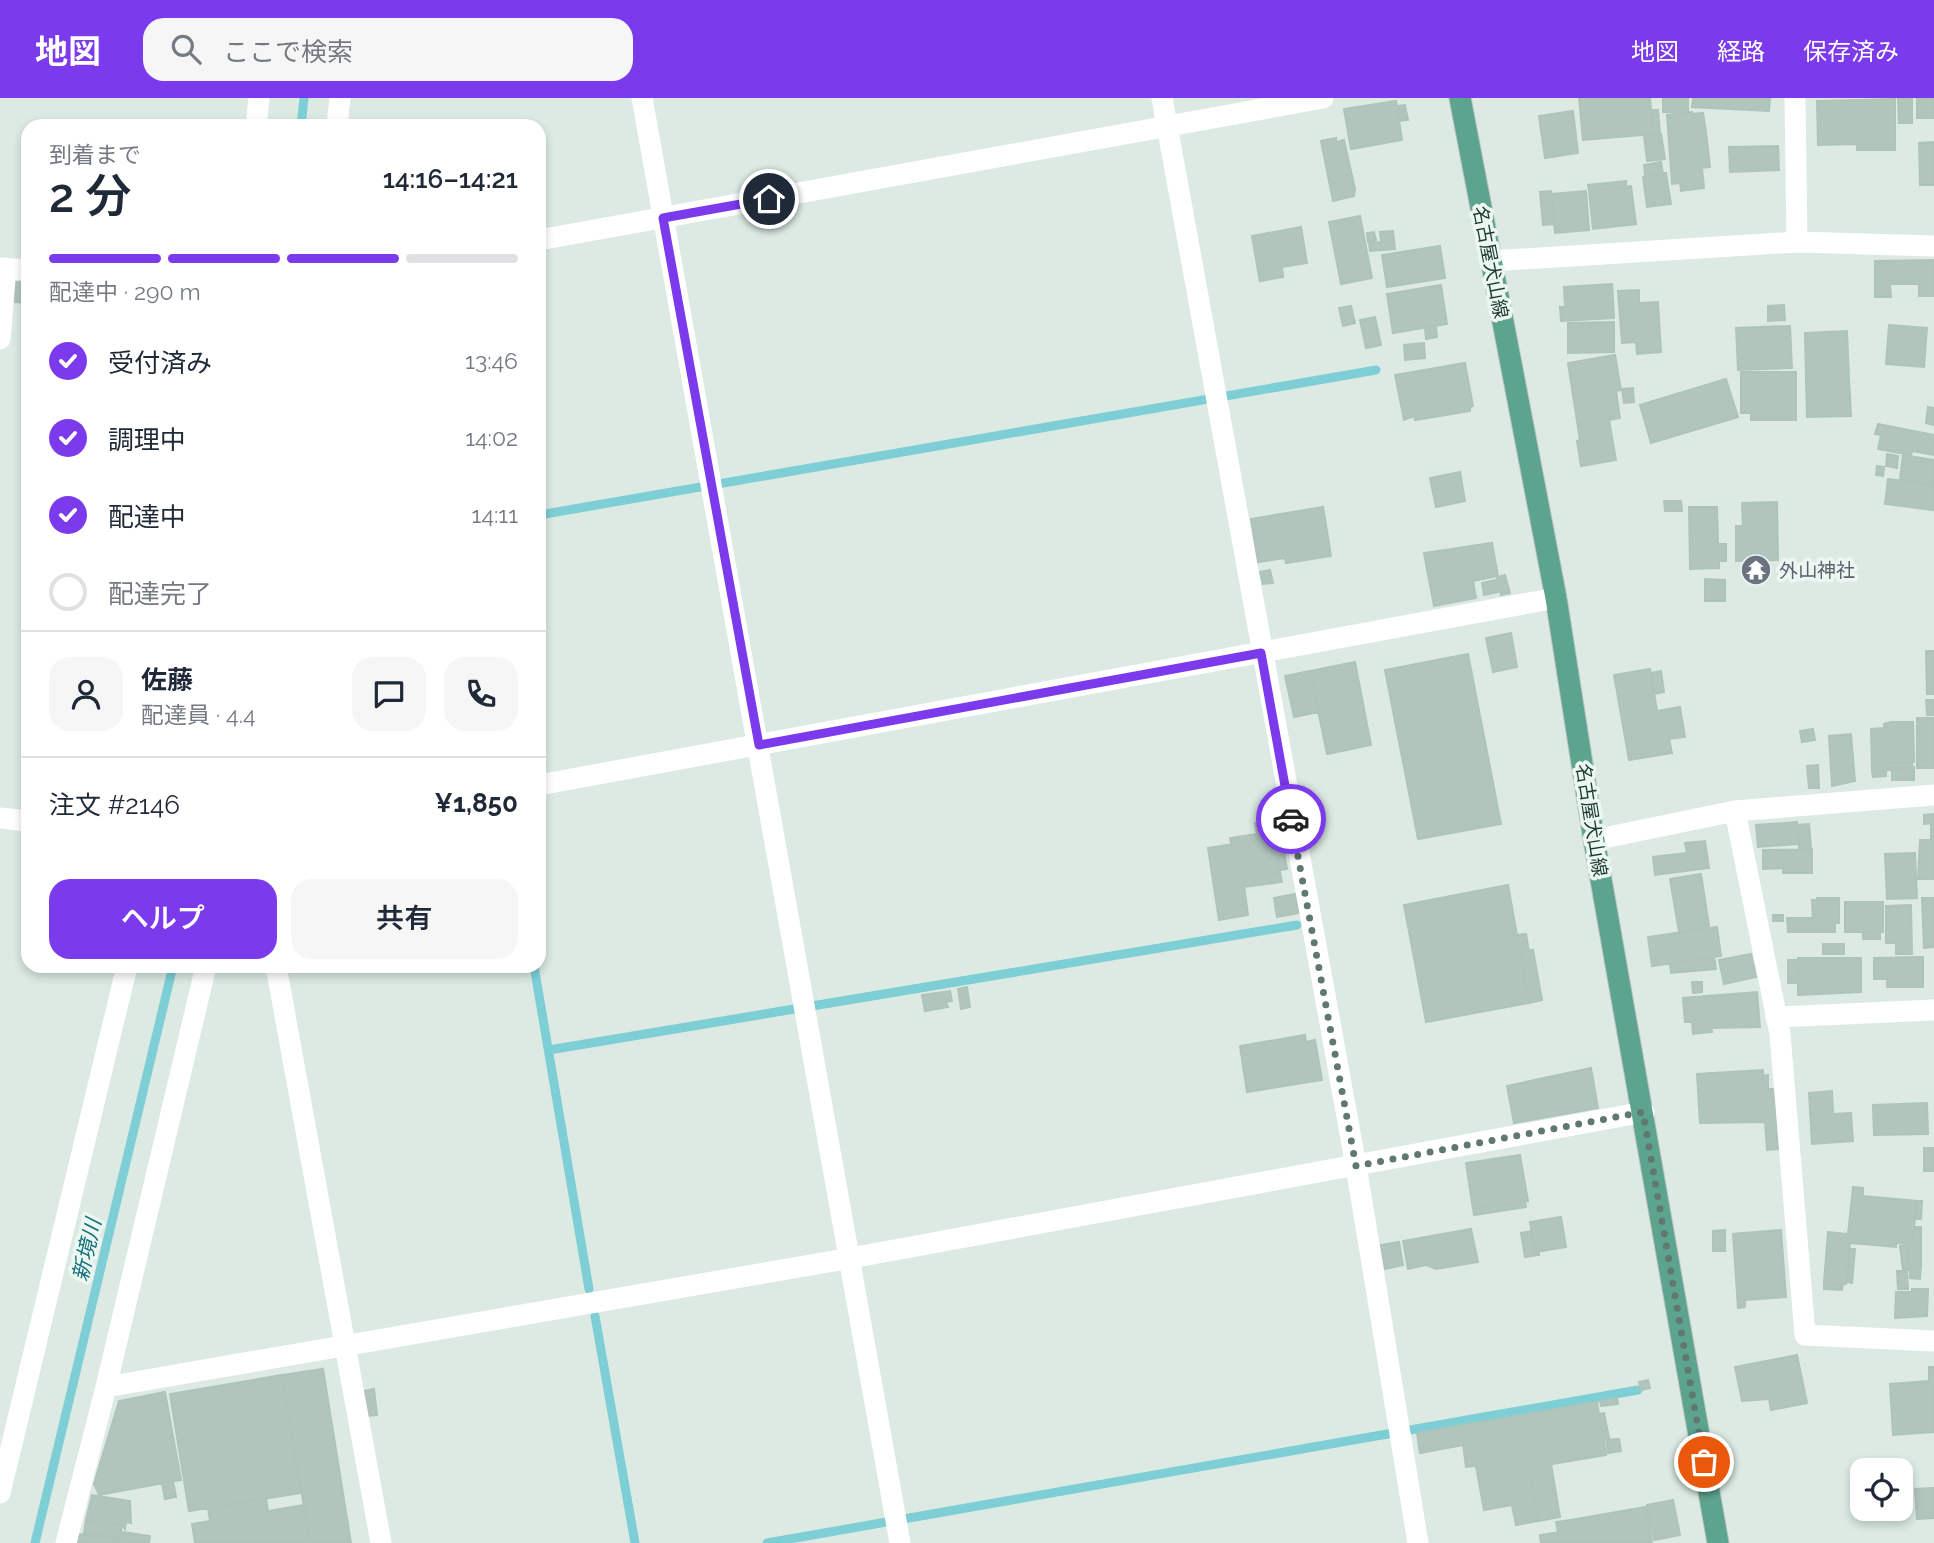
<!DOCTYPE html>
<html lang="ja">
<head>
<meta charset="utf-8">
<style>
  :root { --surface:#fff; --page:#f6f6f7; --text:#1f2937; --muted:#747a83; --line:#e0e1e3; --accent:#7c3aed }
  body { margin:0; font-family:Raleway,"Noto Sans JP",sans-serif; background:var(--page); color:var(--text); height:100vh; display:flex; flex-direction:column; font-size:26px; white-space:nowrap }
  * { box-sizing:border-box; margin:0 }
  p { font-size:23px; color:var(--muted) }
  .icon { flex:none; width:38px; height:38px; fill:none; stroke:currentColor; stroke-width:2; stroke-linecap:round; stroke-linejoin:round }
  .map { position:relative; flex:1; overflow:hidden }
  .panel { position:absolute; left:21px; top:21px; width:525px; height:854px; display:flex; flex-direction:column; background:var(--surface); border-radius:21px; box-shadow:0 4px 10px #0003 }
  .panel>* { flex:none }
  .controls { position:absolute; left:1850px; top:1360px; display:grid; gap:14px }
  .controls a { display:grid; place-items:center; width:63px; height:63px; border-radius:14px; background:var(--surface); box-shadow:0 4px 10px #0003; font-size:35px }
  .pin { position:absolute; display:grid; place-items:center; width:60px; height:60px; color:#fff; margin:-30px; border:4px solid #fff; border-radius:50%; box-shadow:0 2px 7px #0007 }
  .courier { position:absolute; display:grid; place-items:center; width:70px; height:70px; margin:-35px; border:5px solid #7c3aed; border-radius:50%; background:#fff; color:#222; box-shadow:0 2px 9px #0007 }
  .headline em { font-style:normal; font-weight:600 }
  .headline div { display:flex; flex-direction:column-reverse }
  .headline { display:flex; align-items:center; justify-content:space-between; height:119px; padding:0 28px }
  h1 { font-size:46px; font-weight:600; line-height:52px }
  .bar { display:grid; grid-template-columns:repeat(4,1fr); gap:10px 7px; align-content:center; height:84px; padding:0 28px }
  .bar i { height:9px; border-radius:5px; background:var(--line) }
  .bar .active { background:var(--accent) }
  .bar p { grid-column:span 4 }
  .line { display:flex; align-items:center; gap:18px; padding:0 28px; border-top:2px solid var(--line) }
  .line div { flex:1 }
  .round { display:grid; place-items:center; flex:none; width:74px; height:74px; border-radius:21px; background:var(--page) }
  ol { padding:0 28px; list-style:none }
  li { display:flex; align-items:center; gap:21px; height:77px }
  li p { margin-inline-start:auto }
  li .icon { padding:7px; border-radius:50%; background:var(--accent); color:#fff; stroke-width:4 }
  li:last-child { color:var(--muted) }
  li i { width:38px; height:38px; border:4px solid var(--line); border-radius:50% }
  .button { display:flex; gap:14px; margin-top:auto; padding:14px 28px }
  .button a { flex:1; height:80px; border-radius:21px; background:var(--accent); color:#fff; font-size:28px; font-weight:600; line-height:80px; text-align:center }
  .button a+a { background:var(--page); color:var(--text) }
  header { display:flex; align-items:center; gap:42px; box-sizing:border-box; height:98px; padding:0 35px; background:var(--accent); color:#fff }
  header strong { font-size:33px }
  nav { display:flex; gap:38px; margin-inline-start:auto; font-size:24px }
  .search { width:490px; height:63px; background:var(--page); display:flex; align-items:center; gap:18px; box-sizing:border-box; padding:0 24px; border-radius:21px; color:var(--muted); font-size:26px }
  .map>svg:first-child { display:block }
  .lines { fill:none; stroke-linecap:round; stroke-linejoin:round }
  .stream { stroke:#7eced6; stroke-width:9 }
  .building { fill:#b1c5bc; stroke:#aec4ba; stroke-width:2 }
  .major-casing { stroke:#bbc4c1; stroke-width:23 }
  .minor { stroke:#fff; stroke-width:21 }
  .major { stroke:#5ca48e; stroke-width:21 }
  .done { stroke:#60786f; stroke-width:7; stroke-dasharray:0 12.6 }
  .route { stroke:#7c3aed; stroke-width:9 }
  .labels { text-anchor:middle; stroke-width:7; stroke-linejoin:round; paint-order:stroke }
  .street-label { font-size:19px; fill:#1d3b31; stroke:#edf7f1 }
  .worship-label { font-size:19px; fill:#5b616d; stroke:#edf7f1; text-anchor:start }
  .water-label { font-size:21px; font-style:italic; fill:#12707b; stroke:#edf7f1 }
</style>
</head>
<body>
<header>
<strong>地図</strong>
<div class="search"><svg class="icon" aria-label="search" viewBox="0 0 24 24"><circle cx="10" cy="10" r="6"/><path d="M15 15l6 6"/></svg>ここで検索</div>
<nav><a>地図</a><a>経路</a><a>保存済み</a></nav>
</header>
<div class="map">
<svg width="1934" height="1445" viewBox="0 0 1934 1445">
  <rect width="100%" height="100%" fill="#dceae3"/>
  <g class="lines">
    <!-- stream -->
    <path class="stream" d="M301,28L304,0
      M539,417L1376,272
      M534,868L589,1191
      M549,952L1297,827
      M595,1218L635,1445
      M35,1445L173,868
      M767,1445L1638,1292"/>
  </g>
  <!-- building -->
  <path class="building" d="M1579,0H1650L1653,36L1583,42Z
    M1663,0H1688V14H1663Z
    M1693,0H1770L1769,13L1692,9Z
    M1898,0H1912V25H1899Z
    M1917,0H1934V20H1917Z
    M1895,1V52H1857V46L1818,47L1817,3Z
    M1396,3L1402,42L1351,51L1344,11Z
    M1405,7L1408,22L1399,23L1397,8Z
    M1651,12H1658L1660,35L1653,36Z
    M1573,13L1578,55L1545,60L1539,18Z
    M1692,14L1695,35L1706,34L1710,69L1702,70L1704,90L1681,93L1680,85L1672,86L1667,17Z
    M1703,15L1706,34L1695,35L1692,16Z
    M1661,36L1665,61L1647,63L1644,38Z
    M1336,40V44L1344,42L1355,91L1354,98L1333,103L1321,43Z
    M1934,44V87H1920L1919,45Z
    M1778,48L1779,72L1730,74L1729,49Z
    M1661,64L1663,76L1645,78L1644,67Z
    M1666,75L1671,106L1647,109L1643,79Z
    M1626,83V89L1589,93L1588,87Z
    M1631,88L1636,126L1593,131L1589,93Z
    M1551,93L1554,126L1543,127L1540,94Z
    M1586,93L1589,132L1555,135L1552,96Z
    M1360,118L1372,180L1341,186L1329,124Z
    M1301,129L1307,165L1258,173L1252,138Z
    M1393,133L1395,151L1370,153L1369,145L1381,144L1380,134Z
    M1374,134L1376,142L1368,144L1367,135Z
    M1440,148L1445,180L1387,189L1382,157Z
    M1934,162V198H1919V186H1890L1891,199H1875V163Z
    M1282,169L1283,179L1260,183L1258,173Z
    M15,184L28,185V205L14,204Z
    M1612,186L1614,220L1561,223L1560,209H1565L1564,189Z
    M1441,187L1447,226L1393,235L1387,196Z
    M1639,192V205L1658,204L1661,254L1637,256L1636,244L1622,245L1618,193Z
    M1784,207L1785,222L1768,223V208Z
    M1351,208L1355,225L1343,228L1339,210Z
    M1375,219L1381,247L1366,250L1360,222Z
    M1614,224V254L1568,255V225Z
    M1889,227L1927,230L1924,269L1886,266Z
    M1436,228L1437,239L1426,241L1425,230Z
    M1790,228L1792,270L1738,272L1736,230Z
    M1847,233L1849,280L1806,281L1805,235Z
    M1424,245L1425,260L1405,262L1404,247Z
    M1615,257L1621,292L1616,293L1620,320L1609,322L1616,362L1581,368L1577,343L1580,342L1568,265Z
    M1465,265L1473,308L1470,309V313L1415,322L1414,318L1404,322L1395,277Z
    M1741,274H1796V322H1751V315H1741Z
    M1849,280L1851,318L1807,319L1806,281Z
    M1726,281L1738,319L1651,345L1640,307Z
    M1633,290L1634,304L1624,305L1622,291Z
    M1928,309L1934,310V327L1926,325Z
    M1878,326L1934,337V357L1912,353L1911,357L1878,351L1881,337L1875,336Z
    M1887,356L1898,358L1897,370L1886,368Z
    M1903,357L1934,362V386L1900,381Z
    M1877,368L1884,369L1883,378L1876,377Z
    M1460,374L1465,403L1436,409L1430,380Z
    M1888,381L1934,387L1933,412L1885,406Z
    M1664,403H1681L1682,413H1665Z
    M1777,404L1778,462L1736,463V428H1743L1742,405Z
    M1323,409L1331,458L1286,465L1285,460L1258,464L1251,421Z
    M1689,409H1717L1718,446H1726V463H1719V470L1690,471Z
    M1492,445L1498,478L1473,483L1476,500L1434,508L1424,455Z
    M1270,472L1273,485L1263,486L1260,474Z
    M1505,477L1510,495L1501,497L1497,479Z
    M1705,481L1725,482V503H1705Z
    M1496,482L1498,494L1484,497L1482,485Z
    M1511,535L1517,569L1493,574L1486,540Z
    M1926,553H1934V596H1927Z
    M1468,556L1501,726L1418,741L1385,572Z
    M1355,564L1371,647L1327,656L1310,573Z
    M1650,571L1657,613L1680,609L1685,639L1669,641L1672,655L1629,662L1614,577Z
    M1310,573L1319,614L1294,619L1285,578Z
    M1661,573L1664,594L1654,596L1651,575Z
    M1926,602H1934V617H1927Z
    M1917,620H1934V662H1917Z
    M1913,624L1914,664L1888,665V672L1872,673L1871,631L1884,630V626L1891,624Z
    M1813,631L1815,642L1802,644L1800,633Z
    M1851,636L1855,683L1832,688L1829,638Z
    M1917,662H1934V670H1917Z
    M1912,664V669L1888,672V665Z
    M1818,667L1819,690H1809L1807,668Z
    M1914,669V682H1892V670Z
    M1886,672V678L1873,679L1872,673Z
    M1934,716V725L1924,726V717Z
    M1279,722L1282,738L1231,746L1230,740L1257,736L1255,725Z
    M1797,724L1798,746L1758,749L1756,727Z
    M1931,725H1934V781H1918L1920,742H1931Z
    M1809,726L1811,749L1799,750L1797,727Z
    M1282,738L1285,760L1278,761L1280,774L1243,780L1248,817L1219,822L1208,750Z
    M1705,743L1709,770L1655,777L1653,759L1687,755L1685,745Z
    M1812,751V775H1783V770L1763,771V752Z
    M1915,755L1917,800L1887,801L1885,756Z
    M1285,760L1287,771L1280,772L1278,761Z
    M1280,774L1282,784L1244,789L1243,780Z
    M1701,776L1709,828L1679,834L1670,781Z
    M1508,787L1517,837L1526,836L1529,853L1520,854L1529,905L1426,924L1404,807Z
    M1295,796L1299,815L1277,819L1274,800Z
    M1817,800H1839V802H1817Z
    M1922,800H1934V849L1924,850Z
    M1812,802H1839V825H1813Z
    M1845,804H1883V834H1845Z
    M1911,807L1912,856H1896V845H1886V808Z
    M1773,817H1783V823H1773Z
    M1787,820H1813V825H1835V834H1788Z
    M1717,829L1721,858L1652,868L1648,839Z
    M1863,834H1880V841H1863Z
    M1823,846H1844V856H1823Z
    M1533,852L1542,902L1529,905L1520,854Z
    M1751,856L1756,879L1724,886L1719,862Z
    M1714,859L1716,871L1671,875L1670,866Z
    M1923,859V889H1887V881H1874V860Z
    M1798,860H1861V894L1798,897Z
    M1788,862H1798V885H1788Z
    M1692,884H1702V894L1693,895Z
    M967,889L970,909L961,911L958,891Z
    M950,893L952,903L946,904L948,909L925,913L922,897Z
    M1757,894L1760,929L1711,930L1712,934L1693,936L1692,924H1685L1683,900Z
    M1305,937L1306,944L1315,942L1322,982L1247,994L1240,948Z
    M1591,970L1598,1010L1514,1025L1507,988Z
    M1763,972L1764,991H1774L1778,1051L1767,1052L1765,1024L1700,1025L1697,976Z
    M1768,977V991H1764L1763,978Z
    M1832,993L1833,1016L1851,1015L1853,1043L1812,1046L1809,995Z
    M1927,1005L1928,1036L1874,1037L1873,1007Z
    M1924,1050H1934V1073H1924Z
    M1520,1057L1528,1103L1473,1111L1466,1065Z
    M1853,1089L1863,1090V1098L1917,1103L1912,1146L1896,1145V1149L1850,1145L1846,1186L1824,1184L1828,1134L1848,1136Z
    M1525,1103L1526,1109L1474,1117L1473,1111Z
    M1917,1103H1922L1921,1121L1915,1120Z
    M1561,1119L1566,1149L1535,1154L1530,1124Z
    M1914,1129H1921V1168L1910,1167L1907,1147L1912,1146Z
    M1471,1131L1478,1164L1436,1171L1426,1167L1408,1171L1403,1143Z
    M1725,1132V1153H1713V1133Z
    M1781,1132L1786,1199L1745,1202V1209L1738,1210L1733,1136Z
    M1532,1133L1535,1154L1539,1153V1157L1525,1159L1521,1135Z
    M1399,1144L1403,1167L1385,1171L1381,1147Z
    M1907,1147L1910,1171L1903,1172L1900,1148Z
    M1850,1151H1855L1852,1185L1847,1184Z
    M1910,1167L1921,1168L1920,1181L1910,1180Z
    M1897,1173H1907L1908,1191H1898Z
    M1824,1185L1843,1186L1842,1192L1824,1191Z
    M1912,1191H1928L1927,1218L1895,1220L1896,1194H1912Z
    M1797,1257L1807,1305L1771,1312L1769,1301L1742,1303L1735,1269Z
    M1929,1269H1934V1334L1893,1337L1890,1286L1929,1283Z
    M323,1271L351,1445H310L282,1277Z
    M282,1277L301,1395L189,1413L170,1296Z
    M1648,1282L1650,1290L1641,1292L1639,1284Z
    M374,1291L377,1317L367,1318L364,1293Z
    M165,1294L181,1382L99,1397L94,1386L119,1303Z
    M1617,1300L1618,1306L1601,1308L1600,1303Z
    M1597,1304L1606,1357L1529,1370L1538,1423L1516,1427L1512,1407L1484,1412L1476,1368L1466,1369L1463,1347L1420,1355L1417,1335Z
    M1604,1315L1609,1340L1603,1341L1599,1316Z
    M1619,1341L1621,1353L1608,1355L1606,1342Z
    M1551,1366L1560,1419L1538,1423L1529,1370Z
    M173,1383L176,1399L165,1401L162,1385Z
    M1934,1390V1420L1917,1421L1915,1391Z
    M92,1397L130,1403L131,1425L126,1424L125,1431L122,1427L86,1422Z
    M266,1400L268,1413L210,1423L208,1410Z
    M1673,1402L1680,1437L1654,1442L1647,1407Z
    M304,1407L310,1445H195L192,1426Z
    M1646,1409L1652,1445H1541L1540,1437L1572,1432L1570,1422Z
    M86,1422L122,1427L120,1440L84,1435Z
    M1570,1422L1572,1432L1558,1434L1556,1424Z
    M122,1434L150,1438L149,1445H78L79,1436L121,1441Z"/>
  <g class="lines">
    <!-- major casing -->
    <g class="major-casing">
      <path id="major" d="M1460,0L1556,500L1594,742L1718,1445"/>
    </g>
    <!-- minor -->
    <path class="minor" d="M642,0L900,1445
      M1162,0L1356,1068L1418,1445
      M1795,0L1797,144
      M256,28L259,0
      M337,28L340,0
      M539,142L1323,0
      M1490,163L1797,144L1934,148
      M0,170L28,172
      M0,241L6,170
      M539,687L1556,500
      M1934,697L1735,713L1780,936L1805,1237L1934,1243
      M0,720L28,723
      M1594,742L1735,713
      M276,868L381,1445
      M1776,919L1934,912
      M106,1289L851,1160L1644,1014
      M0,1395L127,868
      M66,1445L106,1289L206,868"/>
    <!-- major -->
    <use href="#major" class="major"/>
  </g>
  <g class="lines">
    <!-- done -->
    <path class="done" d="M1291,721L1356,1068L1643,1014L1704,1364"/>
    <!-- route -->
    <path class="route" d="M769,101L663,120L759,647L1261,555L1291,721"/>
  </g>
  <!-- icons -->
  <defs>
    <g id="temple-disc" transform="scale(1.575)"><circle r="9.5" fill="#6b7280" stroke="#edf7f1"/><path d="M0-6L5-2H3V0L6.5 2.5H4V6H1.5V3h-3V6H-4V2.5H-6.5L-3 0V-2H-5Z" fill="#fff"/></g>
  </defs>
  <g fill-rule="evenodd">
    <use href="#temple-disc" x="1756" y="472"/>
  </g>
  <g class="labels">
    <!-- street labels -->
    <g class="street-label">
      <text transform="translate(1491 164) rotate(79)" y="7">名古屋犬山線</text>
      <text transform="translate(1592 722) rotate(81)" y="7">名古屋犬山線</text>
    </g>
    <!-- worship labels -->
    <g class="worship-label">
      <text x="1779" y="479">外山神社</text>
    </g>
    <!-- water labels -->
    <g class="water-label">
      <text transform="translate(87 1152) rotate(-77)" y="7">新境川</text>
    </g>
  </g>
</svg>
<div class="controls">
<a><svg class="icon" aria-label="locate" viewBox="0 0 24 24"><circle cx="12" cy="12" r="6"/><path d="M12 2v4M12 18v4M2 12h4M18 12h4"/></svg></a>
</div>
<div class="pin" style="left:1704px;top:1364px;background:#ea580c"><svg class="icon" aria-label="bag" viewBox="0 0 24 24"><path d="M5 8h14l-1 12H6zM9 8a3 3 0 0 1 6 0"/></svg></div>
<div class="pin" style="left:769px;top:101px;background:#1f2937"><svg class="icon" aria-label="home" viewBox="0 0 24 24"><path d="M3 11l9-7 9 7M6 9v11h12V9"/></svg></div>
<div class="courier" style="left:1291px;top:721px"><svg class="icon" aria-label="car" viewBox="0 0 24 24"><path d="M5 17H2v-5l4-1 3-4h7l3 4 3 1v5h-3M9 17h6M6 11h13"/><circle cx="7" cy="17" r="2"/><circle cx="17" cy="17" r="2"/></svg></div>
<section class="panel">
<div class="headline"><div><h1>2 分</h1><p>到着まで</p></div><em>14:16–14:21</em></div>
<div class="bar"><i class="active"></i><i class="active"></i><i class="active"></i><i></i><p>配達中 · 290 m</p></div>
<ol>
<li><svg class="icon" aria-label="check" viewBox="0 0 24 24"><path d="M5 12l5 5 9-10"/></svg>受付済み<p>13:46</p></li>
<li><svg class="icon" aria-label="check" viewBox="0 0 24 24"><path d="M5 12l5 5 9-10"/></svg>調理中<p>14:02</p></li>
<li><svg class="icon" aria-label="check" viewBox="0 0 24 24"><path d="M5 12l5 5 9-10"/></svg>配達中<p>14:11</p></li>
<li><i></i>配達完了</li>
</ol>
<div class="line" style="height:126px"><a class="round"><svg class="icon" aria-label="person" viewBox="0 0 24 24"><circle cx="12" cy="8" r="4"/><path d="M4 21q1-7 8-7t8 7"/></svg></a><div><b>佐藤</b><p>配達員 · 4.4</p></div><a class="round"><svg class="icon" aria-label="chat" viewBox="0 0 24 24"><path d="M4 5h16v11H9l-5 4z"/></svg></a><a class="round"><svg class="icon" aria-label="phone" viewBox="0 0 24 24"><path d="M5 4h4l2 5-3 2q2 4 5 5l2-3 5 2v4C11 20 4 13 5 4z"/></svg></a></div>
<div class="line" style="height:91px"><div>注文 #2146</div><b>¥1,850</b></div>
<div class="button"><a>ヘルプ</a><a>共有</a></div>
</section>
</div>
</body>
</html>
